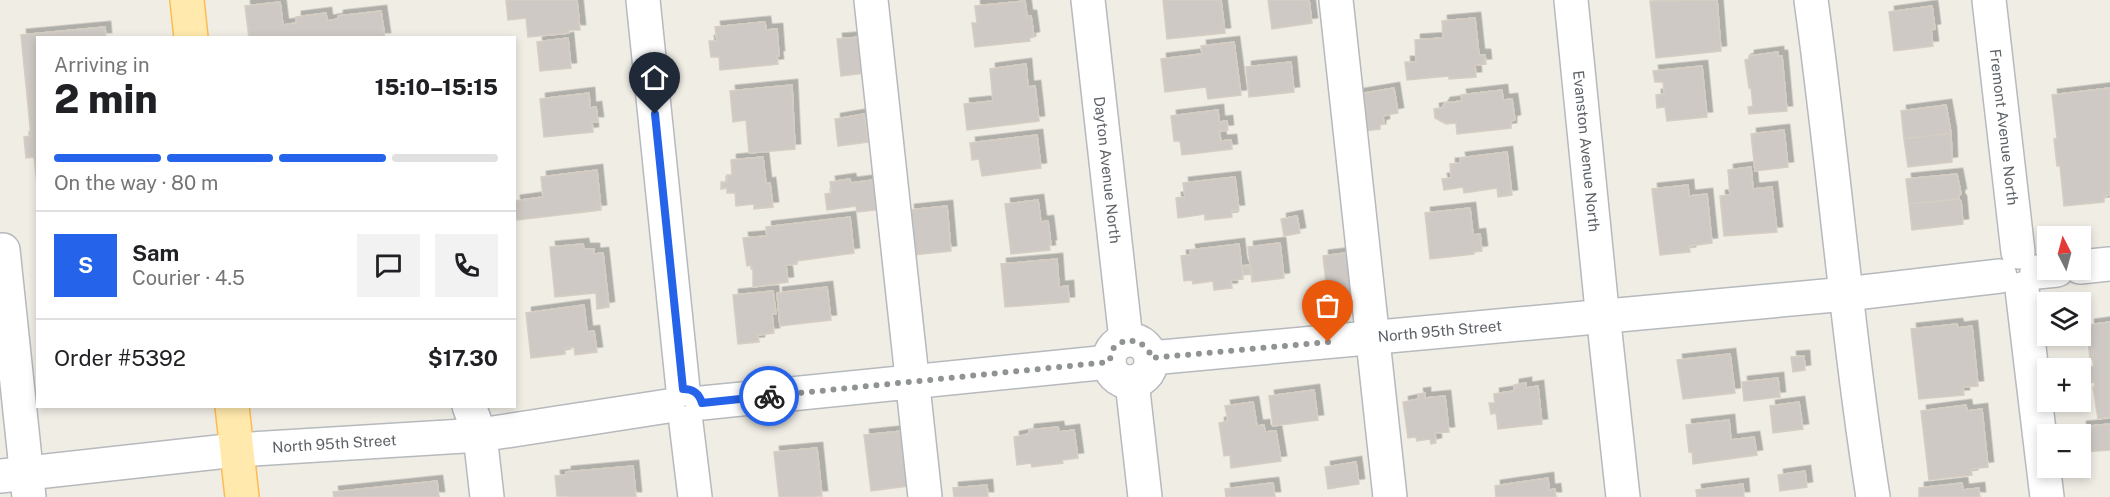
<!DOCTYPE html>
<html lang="en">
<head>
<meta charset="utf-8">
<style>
  :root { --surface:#fff; --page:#f2f2f2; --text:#202124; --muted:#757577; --line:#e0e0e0; --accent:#2563eb }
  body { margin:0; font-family:"Public Sans",sans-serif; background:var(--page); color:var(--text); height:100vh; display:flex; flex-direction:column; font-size:22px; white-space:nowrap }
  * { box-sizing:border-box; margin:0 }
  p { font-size:20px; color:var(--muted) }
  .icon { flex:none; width:33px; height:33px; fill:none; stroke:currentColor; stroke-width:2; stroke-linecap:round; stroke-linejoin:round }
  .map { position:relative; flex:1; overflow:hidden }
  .drawer { position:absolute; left:36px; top:36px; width:480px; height:372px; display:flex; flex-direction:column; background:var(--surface); border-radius:0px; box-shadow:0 3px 9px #0003 }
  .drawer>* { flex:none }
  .needle { width:39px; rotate:354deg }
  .controls { position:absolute; left:2037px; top:226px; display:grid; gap:12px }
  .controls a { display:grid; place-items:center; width:54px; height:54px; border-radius:0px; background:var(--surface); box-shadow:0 3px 9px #0003; font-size:30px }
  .pin { position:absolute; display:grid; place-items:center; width:51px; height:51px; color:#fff; margin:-62px -26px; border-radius:50% 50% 50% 0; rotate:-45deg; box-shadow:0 0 6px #0007 }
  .pin .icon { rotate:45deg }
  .courier { position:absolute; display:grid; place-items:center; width:60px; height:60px; margin:-30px; border:4px solid #2563eb; border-radius:50%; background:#fff; color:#222; box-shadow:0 2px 8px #0007 }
  .head em { font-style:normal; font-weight:800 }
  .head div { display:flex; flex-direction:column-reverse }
  .head { display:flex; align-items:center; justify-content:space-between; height:102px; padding:0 18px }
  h1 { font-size:39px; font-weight:800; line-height:45px }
  .bar { display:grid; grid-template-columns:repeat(4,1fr); gap:9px 6px; align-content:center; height:72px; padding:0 18px }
  .bar i { height:8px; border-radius:4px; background:var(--line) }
  .bar .active { background:var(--accent) }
  .bar p { grid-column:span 4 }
  .line { display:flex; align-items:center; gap:15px; padding:0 18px; border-top:2px solid var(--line) }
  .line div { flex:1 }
  .round { display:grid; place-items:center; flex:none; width:63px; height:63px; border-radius:0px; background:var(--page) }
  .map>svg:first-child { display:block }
  .building { fill:#cec9c4; stroke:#d6cec3; stroke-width:1.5; filter:url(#shadow) }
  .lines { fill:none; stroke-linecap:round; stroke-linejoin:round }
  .minor-casing { stroke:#b6b9bd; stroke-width:36 }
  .major-casing { stroke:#fdbc51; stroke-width:36 }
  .minor { stroke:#fff; stroke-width:33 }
  .major { stroke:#ffe9ac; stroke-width:33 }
  .done { stroke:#909393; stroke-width:6; stroke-dasharray:0 10.8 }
  .route { stroke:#2563eb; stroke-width:8 }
  .labels { text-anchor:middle; stroke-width:4.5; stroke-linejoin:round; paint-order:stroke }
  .street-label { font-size:15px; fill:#5d6267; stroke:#fff }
</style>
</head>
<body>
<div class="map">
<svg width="2110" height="497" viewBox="0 0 2110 497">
  <defs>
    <filter id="shadow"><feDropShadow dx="5.5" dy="-5.5" stdDeviation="0" flood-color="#0004"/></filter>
  </defs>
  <rect width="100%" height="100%" fill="#f0ede5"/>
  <!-- building -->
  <path class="building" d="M506,0H577L580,30H569V33L528,37L526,18L508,20Z
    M1163,0H1221L1225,33L1167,39Z
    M1268,0H1309L1312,23L1272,29Z
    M1717,0L1721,51L1656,58L1650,1Z
    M1025,1L1027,16H1031L1034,37L1029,38L1030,41L975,47L972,23H977L975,6Z
    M280,2L283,25L296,23V17L326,13L327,21L338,19V16L381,11L385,38H249L245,6Z
    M1932,6L1935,29L1931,30L1933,46L1894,51L1889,12Z
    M1475,18L1479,55H1485L1486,64L1475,65L1476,77L1449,79V76L1407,80L1405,62H1416L1415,40L1443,38L1442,21Z
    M765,22L766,30L777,29L779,56H777L778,64L720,70L719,57H711L709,41H717L715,27Z
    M105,27L106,38H38V192L34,157L26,158L24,137L31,136L21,35Z
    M862,37L866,73L841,76L837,39Z
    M568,38L571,68L540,71L537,42Z
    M1234,42L1241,95L1208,99L1206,87L1165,92L1161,59L1202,54L1201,46Z
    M1778,52V56H1782L1787,111L1749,114L1748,107L1753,106L1751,88H1749L1745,60L1749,59V56Z
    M1291,62L1294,92L1249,97L1246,67Z
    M1026,64L1028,87L1035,86L1039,121L967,130L964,104L993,101L990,69Z
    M1702,66L1707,117L1667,121L1665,107L1657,108L1656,95L1664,94L1663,82H1655L1653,71Z
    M792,85L795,149L749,153L746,120L733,122L730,91Z
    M1394,88L1398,113L1383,116L1384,124L1380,125V129L1364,131L1358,94Z
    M2110,88V195L2104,196V202L2064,206L2060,166H2057L2054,139L2057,138L2052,95Z
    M1502,90L1503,100L1512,99L1515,120L1511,121V128L1457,134L1456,123L1446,124L1435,118L1434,109L1442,108L1445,103L1462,101L1461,95Z
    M589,93L590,108L596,107L598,122H592L593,132L544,137L540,99Z
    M1946,105L1951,133L1904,139L1901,111Z
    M1218,110L1219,122L1227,121L1228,130L1219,131L1221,141L1231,140L1232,149L1182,155L1180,141H1174L1171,116Z
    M864,114L868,142L838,146L835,119Z
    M1784,130L1788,167L1755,171L1751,134Z
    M1951,133L1952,162L1908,167L1904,139Z
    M1037,135L1041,168L982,176L979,159L972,160L970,143Z
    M1507,152L1512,195L1498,197L1497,188L1464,193L1463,187L1444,190L1442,179L1451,178L1450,164L1461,163L1460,158Z
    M763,157L766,184L770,183L773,207L754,209V204L736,206L735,193H727V188L721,189V182H727V175H732L731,160Z
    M1751,167L1753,189L1772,187L1777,232L1724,236L1720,196L1730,195L1728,170Z
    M597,170L601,210L517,220L515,201L543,197L541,177Z
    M1957,174L1961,194L1959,195V199L1909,204L1906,179Z
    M1235,177L1239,210L1231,211L1232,217L1205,220V214L1178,218L1176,198L1185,197L1183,183Z
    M850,179L851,183L881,179L884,209L857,212L856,206L827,210L825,194L832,193L830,182Z
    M1688,185L1689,196L1707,194L1712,243L1689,246L1690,252L1660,255L1652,189Z
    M1959,199L1961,201L1963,224L1912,230L1909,204Z
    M1038,200L1041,222L1048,221L1051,245L1049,246L1050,250L1011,254L1005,204Z
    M947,206L951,251L913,255L909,210Z
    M1470,208L1473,235L1480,234L1482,251L1474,252V254L1430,259L1425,213Z
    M1297,216L1300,233L1284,236L1281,219Z
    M850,217L854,253L797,261V264L786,265L788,282L753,287V269H751V265L747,266L743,238L767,236L766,227Z
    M1280,243L1284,278L1252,282L1248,247Z
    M583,244L584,249H594V254L603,253L609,307L597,309L596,293L555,297L550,247Z
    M1239,244L1243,279L1231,280L1232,288L1214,290L1213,281L1193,284L1192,280L1184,281L1181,256L1191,255L1190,250Z
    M1353,252L1358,297L1328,300L1323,256Z
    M1057,259L1059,287L1068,286L1069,302L1005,307L1001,264Z
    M1251,265L1252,274L1243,275L1242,266Z
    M827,287L831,320L780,326L777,293Z
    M773,291L776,314H772L774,333L758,335L759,342L738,344L733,295Z
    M584,305L587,332L594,331L597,352L575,355L574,347L565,348V354L531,358L526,313Z
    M2110,322V417L2098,419L2093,387H2095L2094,381L2091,382L2090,367L2094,366L2092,358L2090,359L2088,340L2091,339L2089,325Z
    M1957,324L1958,328L1972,326L1978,386L1963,387L1964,395L1919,399L1911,329Z
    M1730,354L1735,393L1683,399L1677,360Z
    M1804,356L1805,370L1793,372L1791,357Z
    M1778,378L1780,397L1744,401L1742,382Z
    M1526,383V388L1538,386L1542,424L1498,429L1496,413L1491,414L1489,403H1495L1494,394L1514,391V385Z
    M1314,390L1318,420L1273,426L1269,396Z
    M1425,393V398L1445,396L1449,432L1435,433L1436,443L1431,444L1430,439L1417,441L1416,437L1408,438L1403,402L1419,399L1418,394Z
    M1253,402L1257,426L1264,425L1265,432L1276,431L1281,461L1231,468L1230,455L1224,456L1219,423L1228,421L1225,406Z
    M1799,402L1803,429L1773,433L1770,406Z
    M1966,405L1967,411L1982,409L1988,467L1971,469L1972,475L1929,480L1921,411Z
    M1729,420L1731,440L1754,437L1757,455L1693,464L1692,451L1689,452L1686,425Z
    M2110,424V450L2084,452L2081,427Z
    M1058,427L1059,432L1074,430L1078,458L1062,460L1063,463L1032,467L1031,463L1017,465L1014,437L1029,434V430Z
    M902,431L908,486L871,491L864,435Z
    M817,448L822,496L779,497L774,452Z
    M1356,462L1359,484L1328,489L1325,467Z
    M633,466L636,497L557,496L555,476L566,475V472Z
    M1805,471L1807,487L1780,491L1778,475Z
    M1548,478L1549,490L1555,489L1556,497H1496L1495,486Z
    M437,481L439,497H334L333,492Z
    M1273,483L1275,497H1226L1225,489Z
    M1962,483L1963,490L1979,488L1980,497H1919V488Z
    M1743,484L1744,497H1697L1696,490Z
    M987,485L988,497H954L953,488Z"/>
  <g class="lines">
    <!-- minor casing -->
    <g class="minor-casing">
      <g id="minor">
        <path d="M643,0L683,389"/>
        <path d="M871,0L925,497"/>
        <path id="s1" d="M1088,0L1126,340"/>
        <path d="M1336,0L1390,497"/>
        <path id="s2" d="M1571,0L1601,300"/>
        <path d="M1811,0C1834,165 1847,332 1873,497"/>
        <path id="s3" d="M1989,0L2018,252"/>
        <path d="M3,250L29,497"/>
        <path d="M2080,267L2110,264"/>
        <path d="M2037,272L2057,270"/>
        <path d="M2022,289L2047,497"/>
        <path d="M1618,315L1846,294L2000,276"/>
        <path d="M1605,332L1623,497"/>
        <circle cx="1130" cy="361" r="21"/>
        <path id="s4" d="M1151,358L1585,318"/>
        <path d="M1132,382L1145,497"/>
        <path d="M702,403L1109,362"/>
        <path d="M469,406L480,435L487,497"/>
        <path d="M686,423L695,497"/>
        <path id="s5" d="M0,476L236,450L480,435L668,406"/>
      </g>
    </g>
    <!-- major casing -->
    <g class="major-casing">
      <path id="major" d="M187,0L191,38
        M232,406L242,497"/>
    </g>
    <!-- minor -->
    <use href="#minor" class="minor"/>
    <!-- major -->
    <use href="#major" class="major"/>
  </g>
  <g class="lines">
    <!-- done -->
    <path class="done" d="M769,396L1109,362L1114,347L1126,340L1140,342L1150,353L1151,358L1328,342"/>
    <!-- route -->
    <path class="route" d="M655,114L683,389C693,389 699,393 702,403L769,396"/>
  </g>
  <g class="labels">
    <!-- street labels -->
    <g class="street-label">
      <text dy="5" stroke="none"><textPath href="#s3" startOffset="128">Fremont Avenue North</textPath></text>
      <text dy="5" stroke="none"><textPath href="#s2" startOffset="152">Evanston Avenue North</textPath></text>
      <text dy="5" stroke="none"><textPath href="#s1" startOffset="171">Dayton Avenue North</textPath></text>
      <text dy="5" stroke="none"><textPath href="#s4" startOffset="290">North 95th Street</textPath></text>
      <text dy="5" stroke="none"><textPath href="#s5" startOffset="336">North 95th Street</textPath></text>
    </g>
  </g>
</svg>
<div class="controls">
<a><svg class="needle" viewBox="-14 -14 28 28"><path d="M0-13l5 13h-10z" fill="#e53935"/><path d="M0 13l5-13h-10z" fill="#757577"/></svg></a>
<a><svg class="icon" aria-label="layers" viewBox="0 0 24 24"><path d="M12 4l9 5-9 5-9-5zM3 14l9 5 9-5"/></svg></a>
<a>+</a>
<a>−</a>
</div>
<div class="pin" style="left:1328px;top:342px;background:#ea580c"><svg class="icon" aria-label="bag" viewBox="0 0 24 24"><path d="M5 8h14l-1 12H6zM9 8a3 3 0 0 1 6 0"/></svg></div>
<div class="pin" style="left:655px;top:114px;background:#1f2937"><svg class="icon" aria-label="home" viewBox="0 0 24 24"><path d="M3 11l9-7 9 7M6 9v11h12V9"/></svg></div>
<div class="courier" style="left:769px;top:396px"><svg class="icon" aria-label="bike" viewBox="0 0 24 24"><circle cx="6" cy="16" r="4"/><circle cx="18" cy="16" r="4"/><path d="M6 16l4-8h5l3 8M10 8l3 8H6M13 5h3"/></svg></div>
<section class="drawer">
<div class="head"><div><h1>2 min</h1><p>Arriving in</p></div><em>15:10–15:15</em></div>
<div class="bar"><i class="active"></i><i class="active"></i><i class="active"></i><i></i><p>On the way · 80 m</p></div>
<div class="line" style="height:108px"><b class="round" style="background:var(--accent);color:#fff">S</b><div><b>Sam</b><p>Courier · 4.5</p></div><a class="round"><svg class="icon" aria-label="chat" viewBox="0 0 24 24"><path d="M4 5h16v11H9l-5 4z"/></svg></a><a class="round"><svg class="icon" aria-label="phone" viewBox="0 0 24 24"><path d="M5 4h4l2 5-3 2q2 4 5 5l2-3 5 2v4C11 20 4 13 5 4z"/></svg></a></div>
<div class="line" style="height:78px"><div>Order #5392</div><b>$17.30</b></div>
</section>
</div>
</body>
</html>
